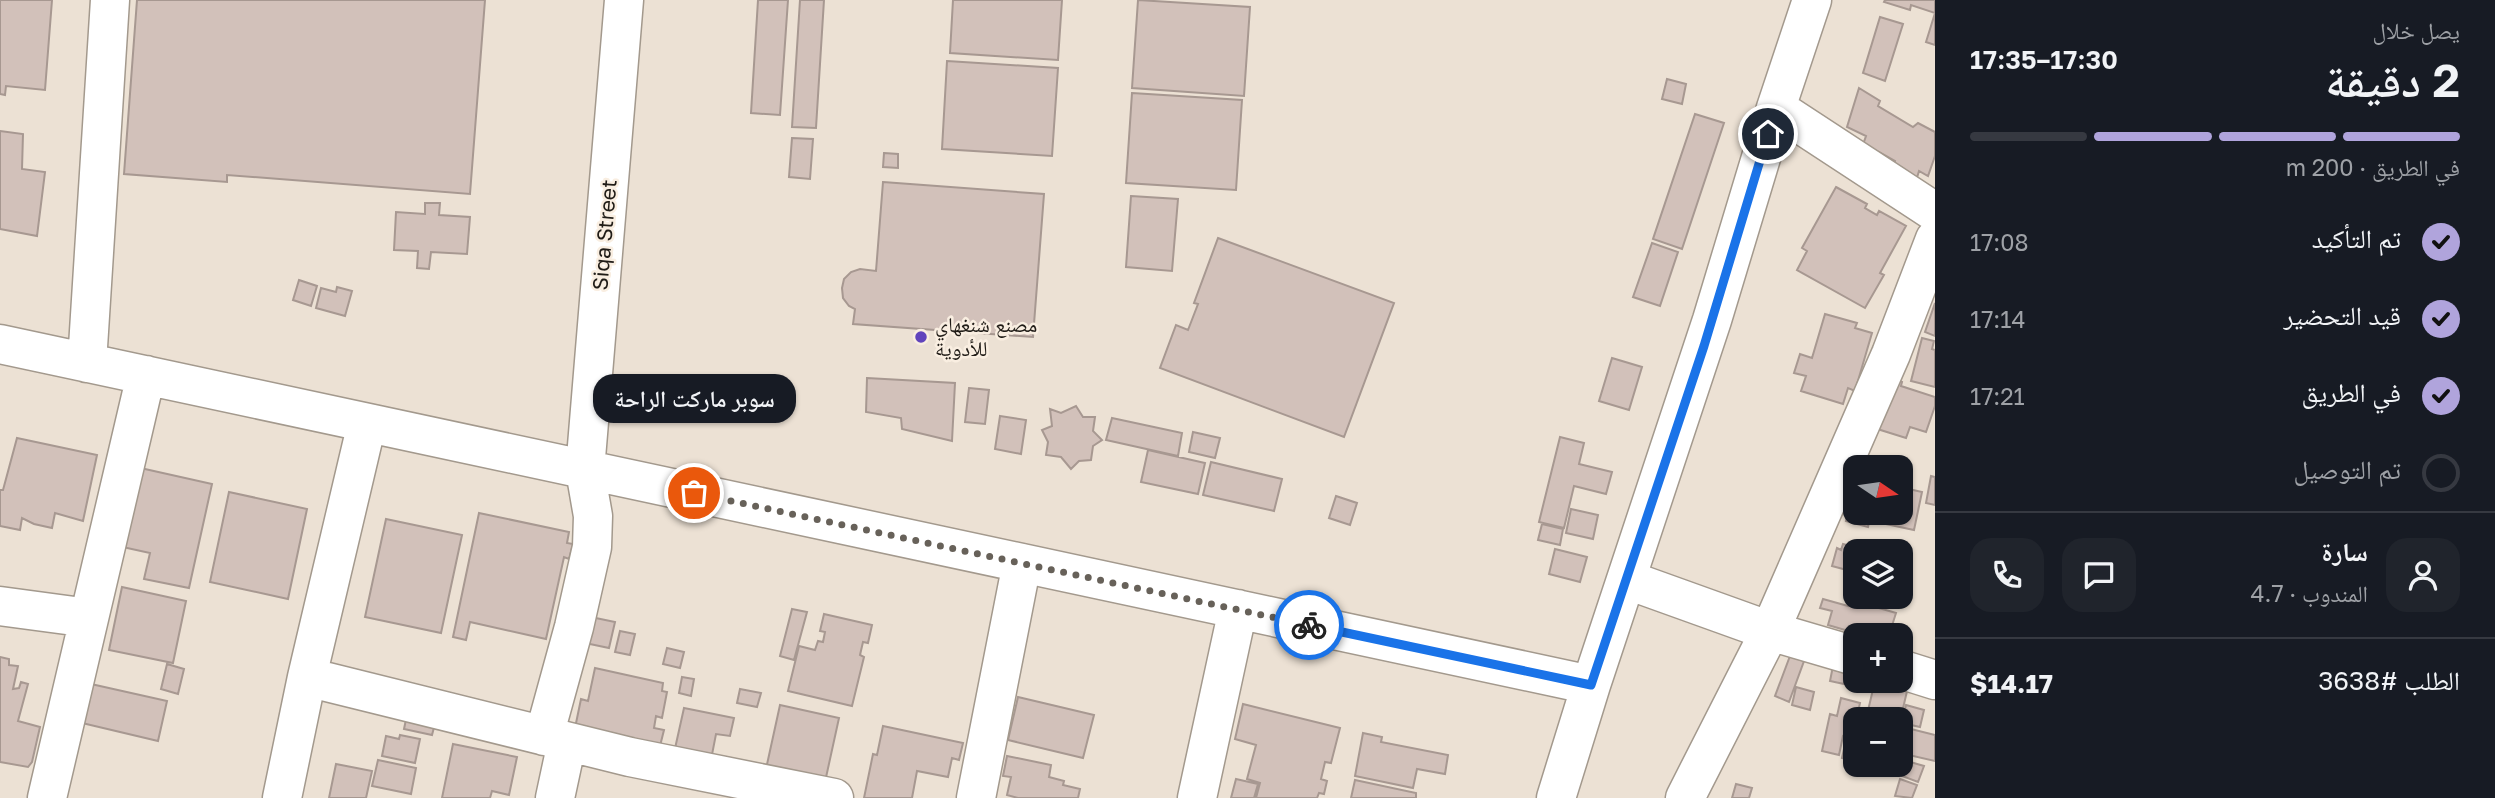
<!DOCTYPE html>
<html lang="ar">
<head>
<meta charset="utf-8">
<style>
  :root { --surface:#171b24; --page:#20242c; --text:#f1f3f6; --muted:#9ea1a6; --line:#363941; --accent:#b0a4dc }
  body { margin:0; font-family:"Golos Text","Noto Naskh Arabic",sans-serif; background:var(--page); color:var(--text); direction:rtl; height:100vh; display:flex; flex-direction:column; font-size:26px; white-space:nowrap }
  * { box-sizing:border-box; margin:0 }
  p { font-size:23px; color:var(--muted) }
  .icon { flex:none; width:38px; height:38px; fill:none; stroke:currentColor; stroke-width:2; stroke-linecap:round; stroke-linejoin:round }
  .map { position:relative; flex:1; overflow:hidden; direction:ltr }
  .side { display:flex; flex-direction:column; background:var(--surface); width:560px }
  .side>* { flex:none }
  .needle { width:46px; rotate:103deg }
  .controls { position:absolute; left:1843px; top:455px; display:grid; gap:14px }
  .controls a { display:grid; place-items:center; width:70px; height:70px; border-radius:14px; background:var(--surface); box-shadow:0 2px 5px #0004; font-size:35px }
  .pin { position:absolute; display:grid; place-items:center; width:60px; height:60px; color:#fff; margin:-30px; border:4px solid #fff; border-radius:50%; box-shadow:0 2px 7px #0007 }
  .courier { position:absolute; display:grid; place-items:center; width:70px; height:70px; margin:-35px; border:5px solid #1a73e8; border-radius:50%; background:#fff; color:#222; box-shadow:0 2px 9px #0007 }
  .bubble { position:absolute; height:49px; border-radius:21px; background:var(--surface); box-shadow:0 2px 5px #0004; font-size:23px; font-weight:600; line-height:49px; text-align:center; direction:rtl }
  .summary em { font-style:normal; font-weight:600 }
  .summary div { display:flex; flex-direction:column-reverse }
  .summary { display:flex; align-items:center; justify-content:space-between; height:119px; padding:0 35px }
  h1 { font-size:46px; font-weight:600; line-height:52px }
  .bar { display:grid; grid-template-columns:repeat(4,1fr); gap:10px 7px; align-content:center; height:84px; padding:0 35px }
  .bar i { height:9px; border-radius:5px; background:var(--line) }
  .bar .current { background:var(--accent) }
  .bar p { grid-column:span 4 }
  .line { display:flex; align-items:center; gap:18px; padding:0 35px; border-top:2px solid var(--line) }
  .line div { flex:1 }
  .round { display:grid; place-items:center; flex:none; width:74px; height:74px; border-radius:21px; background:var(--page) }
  ol { padding:0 35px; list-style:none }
  li { display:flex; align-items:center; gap:21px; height:77px }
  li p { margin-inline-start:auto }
  li .icon { padding:7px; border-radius:50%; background:var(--accent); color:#111; stroke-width:4 }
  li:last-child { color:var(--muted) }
  li i { width:38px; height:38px; border:4px solid var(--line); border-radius:50% }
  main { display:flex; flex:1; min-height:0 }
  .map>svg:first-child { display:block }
  .building { fill:#d2c1ba; stroke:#a79891; stroke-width:2 }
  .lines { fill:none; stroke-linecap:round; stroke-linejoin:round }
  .minor-casing { stroke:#a3998d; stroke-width:41 }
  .minor { stroke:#fff; stroke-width:38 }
  .done { stroke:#676159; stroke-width:7; stroke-dasharray:0 12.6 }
  .route { stroke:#1a73e8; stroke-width:9 }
  .poi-dot { fill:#6043bc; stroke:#f9eee1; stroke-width:2.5 }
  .labels { text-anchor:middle; stroke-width:5; stroke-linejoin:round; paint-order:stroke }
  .street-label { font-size:21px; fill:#201c17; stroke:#f9eee1 }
  .poi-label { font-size:21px; fill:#201c17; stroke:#f9eee1; text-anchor:start }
</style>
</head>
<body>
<main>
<section class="side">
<div class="summary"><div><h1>2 دقيقة</h1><p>يصل خلال</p></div><em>17:30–17:35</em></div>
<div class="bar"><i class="current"></i><i class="current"></i><i class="current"></i><i></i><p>في الطريق · 200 m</p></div>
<ol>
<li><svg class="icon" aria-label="check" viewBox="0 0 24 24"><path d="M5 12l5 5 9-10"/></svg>تم التأكيد<p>17:08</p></li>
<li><svg class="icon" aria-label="check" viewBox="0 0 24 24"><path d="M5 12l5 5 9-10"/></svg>قيد التحضير<p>17:14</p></li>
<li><svg class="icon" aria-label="check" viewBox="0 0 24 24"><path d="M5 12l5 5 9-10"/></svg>في الطريق<p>17:21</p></li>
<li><i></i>تم التوصيل</li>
</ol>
<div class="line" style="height:126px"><a class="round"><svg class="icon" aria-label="person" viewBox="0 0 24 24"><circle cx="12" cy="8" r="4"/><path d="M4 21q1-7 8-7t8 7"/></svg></a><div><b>سارة</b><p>المندوب · 4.7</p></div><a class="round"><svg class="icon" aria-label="chat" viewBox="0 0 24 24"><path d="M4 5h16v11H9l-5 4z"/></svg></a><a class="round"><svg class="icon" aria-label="phone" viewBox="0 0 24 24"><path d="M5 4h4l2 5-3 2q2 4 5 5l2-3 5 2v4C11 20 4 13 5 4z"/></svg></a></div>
<div class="line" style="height:91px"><div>الطلب #3638</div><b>$14.17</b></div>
</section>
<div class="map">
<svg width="1935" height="798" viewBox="0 0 1935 798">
  <rect width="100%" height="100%" fill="#ece1d4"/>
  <!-- building -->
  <path class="building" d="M0,0H52L45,90L6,86L5,95L0,94Z
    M137,0H485L470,194L227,175V182L124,174Z
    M758,0H788L780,115L751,113Z
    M800,0H824L816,128L792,127Z
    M953,0H1062L1058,60L950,53Z
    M1138,0L1250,7L1244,96L1132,88Z
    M1885,0H1935V13L1911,5L1910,10L1884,2Z
    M1935,13V45L1926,42Z
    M1880,17L1903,24L1885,81L1863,73Z
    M947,61L1058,68L1052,156L942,149Z
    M1667,79L1686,84L1682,104L1662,99Z
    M1859,88L1880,101L1878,106L1913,127L1918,123L1935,132V156L1928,176L1919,171L1913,191L1891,178L1895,161L1879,152L1874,168L1858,159L1866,136L1847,127Z
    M1132,93L1242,100L1236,190L1126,183Z
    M1695,114L1724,123L1682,249L1653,239Z
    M0,131L23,134L22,169L45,172L37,236L0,229Z
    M792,138L813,139L810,179L789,177Z
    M884,153L898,154V168L883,167Z
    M883,182L1044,194L1033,337L853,324L855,309L849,306L843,298L842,288L844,279L851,272L860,269L876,271Z
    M1836,187L1867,204L1865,208L1877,215L1879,211L1906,226L1880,273L1884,275L1865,308L1797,270L1807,251L1802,248Z
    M1131,196L1178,199L1172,271L1126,267Z
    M425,203H440L439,215L470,217L467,254L431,252L429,269L417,268L418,251L394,250L396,212L425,214Z
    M1218,238L1394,303L1344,437L1160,368L1176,325L1188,330L1198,304L1194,303Z
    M1652,243L1678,252L1660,306L1633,297Z
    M299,280L317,286L311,306L293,300Z
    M337,287L352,291L345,316L316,308L321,288L336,292Z
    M1935,303V336L1925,332Z
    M1825,314L1857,323L1855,328L1872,333L1855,391L1848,388L1843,404L1801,391L1806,376L1794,373L1800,354L1812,358Z
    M1922,338L1934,341L1932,349L1935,350V387L1911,381Z
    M1612,358L1642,367L1629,410L1599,401Z
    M1887,377L1902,382L1901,386L1935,397V406L1926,432L1910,427L1906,438L1871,427Z
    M867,378L955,383L952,441L902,429L901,418L866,412Z
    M969,388L989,390L985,424L965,422Z
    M1076,406L1083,417H1095L1093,431L1102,440L1093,446L1091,460L1079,461L1071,469L1061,457L1046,455L1048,442L1042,430L1052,426L1050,409L1061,413Z
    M1000,416L1026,420L1021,454L995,449Z
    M1112,418L1182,433L1178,456L1106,440Z
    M1193,432L1220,438L1215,458L1189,452Z
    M1560,437L1584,443L1579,464L1612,472L1606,494L1574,486L1564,528L1539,522Z
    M17,438L97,455L83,521L55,513L52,528L34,524L22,518L20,530L0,526V490H3Z
    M1148,450L1205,463L1198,494L1141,482Z
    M1211,462L1282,479L1274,511L1203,495Z
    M136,467L212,484L189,588L144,579L150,553L118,546Z
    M1931,476L1935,477V505L1926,503Z
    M1900,487L1922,492L1914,530L1881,523L1883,513H1900Z
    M1853,491H1855V513H1871L1868,527L1846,521Z
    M229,492L307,509L288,599L210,582Z
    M1336,496L1357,503L1350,525L1329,518Z
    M1571,509L1598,515L1593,539L1566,533Z
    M479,513L569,532L567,543L573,544L569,559L564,557L546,639L470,622L466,640L453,637Z
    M386,519L462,535L441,633L365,617Z
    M1542,524L1563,529L1560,545L1538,540Z
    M1843,544L1869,551H1855V586L1850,585L1854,572L1832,566L1837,548L1841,550Z
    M1555,549L1587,557L1580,582L1549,574Z
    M1900,560L1907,562L1902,579L1906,580L1900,599L1893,597H1900Z
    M122,587L186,601L173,663L109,650Z
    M1853,587L1855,597H1888L1900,600L1899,605L1881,600L1879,608L1896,613L1889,635H1862L1828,625L1832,611L1820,608L1823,599L1848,606Z
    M792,609L807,612L794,660L780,656Z
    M824,614L872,625L868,643L863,642L860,655L864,657L852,706L788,691L799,646L815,650L818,641L823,642L825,632L820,631Z
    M591,617L615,622L609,648L585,643Z
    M620,631L635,634L630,655L615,652Z
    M667,648L684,652L680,668L663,664Z
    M1790,656L1804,661L1789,702L1775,696Z
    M0,657L9,659V665L18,666L13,689L19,688L21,682L28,684L18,721L40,727L32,762L28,767L0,762Z
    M167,664L184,669L178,694L161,689Z
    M1833,666L1847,670L1844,684L1830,681Z
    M595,668L663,683L662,691L667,692L662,718L656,716L654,728L664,730L660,746L575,728L581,699L588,701Z
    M682,677L694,679L691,696L679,693Z
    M1875,681L1908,687L1900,721L1866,719Z
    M91,684L167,701L158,741L82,723Z
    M1796,687L1814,692L1810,710L1792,705Z
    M740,689L761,693L757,707L737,703Z
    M1018,697L1094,715L1083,758L1008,740Z
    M1841,698L1860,703L1852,738L1843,736L1839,755L1822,751L1830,714L1837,716Z
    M1243,704L1340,728L1331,763L1325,762L1321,779L1327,781L1324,794L1319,793L1317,798H1256L1260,783L1247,779L1256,745L1235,739Z
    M409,705L438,712L432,735L404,729Z
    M780,705L839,718L825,782L766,769Z
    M1906,705L1924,710L1920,727L1902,723Z
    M684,708L734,718L730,736L716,734L709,770L672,762Z
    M883,726L963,743L959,760L952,758L948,777L917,771L912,798H864L873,754L877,755Z
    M1903,727L1935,735V761L1900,753Z
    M1363,733L1382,737L1381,742L1448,755L1445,774L1417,769L1413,788L1355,776Z
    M400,735L420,739L415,763L382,756L386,736L399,739Z
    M1846,740L1855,742V761L1842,758Z
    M453,744L517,757L509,795L492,791L490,798H442Z
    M1007,756L1051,765L1049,777L1064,781L1063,785L1080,789L1078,798H1018L1007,795L1011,777L1003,776Z
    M378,760L416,768L411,794L372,786Z
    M1907,761L1924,766L1918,782L1902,776Z
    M336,764L372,771L366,798H329Z
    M1236,779L1258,784L1254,798H1231Z
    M1900,779L1917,785L1912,798L1895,796Z
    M1355,780L1416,793V798H1351Z
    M1736,784L1752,788L1749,798H1732Z"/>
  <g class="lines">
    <!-- minor casing -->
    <g class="minor-casing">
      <path id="minor" d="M1776,108L1935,212
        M0,344L1591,685
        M87,363L110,0
        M1628,580L1770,631L1855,656
        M0,606L89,618
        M1900,669L1935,680
        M307,677L630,757L834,798
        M544,736L574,627L592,547L593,516L585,470L624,0
        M47,798L146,375
        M282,798L307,677L367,423
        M555,798L567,742
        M976,798L1022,563
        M1197,798L1238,609
        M1556,798L1591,685L1712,320L1776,108L1812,0
        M1685,798L1770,631L1891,354L1935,239"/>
    </g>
    <!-- minor -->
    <use href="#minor" class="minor"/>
  </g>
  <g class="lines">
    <!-- done -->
    <path class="done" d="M694,493L1309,625"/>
    <!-- route -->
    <path class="route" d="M1309,625L1591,685L1704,346L1768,134"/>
  </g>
  <!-- markers -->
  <circle class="poi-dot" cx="921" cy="337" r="7"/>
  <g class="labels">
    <!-- street labels -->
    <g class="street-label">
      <text transform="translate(605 235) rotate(-85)" y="7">Siqa Street</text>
    </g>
    <!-- poi labels -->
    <g class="poi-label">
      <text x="935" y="332">مصنع شنغهاي<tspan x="935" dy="24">للأدوية</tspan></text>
    </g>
  </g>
</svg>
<div class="controls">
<a><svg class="needle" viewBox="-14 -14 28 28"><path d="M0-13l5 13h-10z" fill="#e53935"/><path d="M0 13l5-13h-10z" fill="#9ea1a6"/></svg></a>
<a><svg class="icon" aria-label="layers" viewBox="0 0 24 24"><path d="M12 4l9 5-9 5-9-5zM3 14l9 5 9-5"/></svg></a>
<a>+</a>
<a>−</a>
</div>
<div class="pin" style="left:694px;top:493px;background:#ea580c"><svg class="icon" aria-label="bag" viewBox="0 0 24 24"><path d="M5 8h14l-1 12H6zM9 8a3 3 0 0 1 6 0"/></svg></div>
<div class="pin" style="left:1768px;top:134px;background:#1f2937"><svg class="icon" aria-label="home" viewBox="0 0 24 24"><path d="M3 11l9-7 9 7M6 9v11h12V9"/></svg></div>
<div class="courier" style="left:1309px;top:625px"><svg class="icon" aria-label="bike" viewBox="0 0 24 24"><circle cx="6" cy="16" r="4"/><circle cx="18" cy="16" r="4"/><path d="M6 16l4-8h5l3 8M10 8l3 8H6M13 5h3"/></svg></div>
<div class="bubble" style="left:593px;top:374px;width:203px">سوبر ماركت الراحة</div>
</div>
</main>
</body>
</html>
